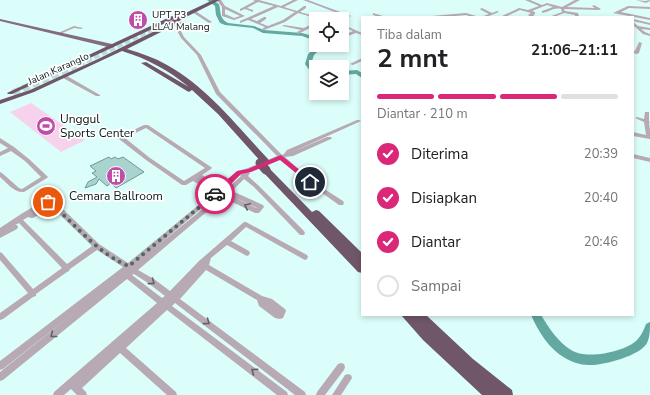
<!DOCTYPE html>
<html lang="id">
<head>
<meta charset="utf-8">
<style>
  :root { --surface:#fff; --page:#f6f6f6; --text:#202124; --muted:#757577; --line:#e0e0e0; --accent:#db2777 }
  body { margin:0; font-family:"Nunito Sans",sans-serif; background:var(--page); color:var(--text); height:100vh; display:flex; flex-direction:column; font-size:15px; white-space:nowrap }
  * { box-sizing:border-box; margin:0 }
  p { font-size:13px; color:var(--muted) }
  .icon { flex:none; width:22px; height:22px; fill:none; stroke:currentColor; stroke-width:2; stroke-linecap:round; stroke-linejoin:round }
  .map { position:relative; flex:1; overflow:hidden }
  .panel { position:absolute; left:361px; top:16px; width:273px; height:300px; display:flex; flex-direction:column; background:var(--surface); border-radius:0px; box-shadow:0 2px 6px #0003 }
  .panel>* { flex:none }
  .tools { position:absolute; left:309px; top:12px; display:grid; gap:8px }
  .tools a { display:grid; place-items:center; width:40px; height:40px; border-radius:0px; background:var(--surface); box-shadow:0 2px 6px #0003; font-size:20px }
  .pin { position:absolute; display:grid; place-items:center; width:34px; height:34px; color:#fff; margin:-17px; border:2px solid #fff; border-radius:50%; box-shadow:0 1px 4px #0007 }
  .courier { position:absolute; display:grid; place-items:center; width:40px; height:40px; margin:-20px; border:3px solid #db2777; border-radius:50%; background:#fff; color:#222; box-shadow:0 1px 5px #0007 }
  .head em { font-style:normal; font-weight:700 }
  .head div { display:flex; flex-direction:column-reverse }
  .head { display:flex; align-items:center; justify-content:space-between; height:68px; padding:0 16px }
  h1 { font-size:26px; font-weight:700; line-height:30px }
  .bar { display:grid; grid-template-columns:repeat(4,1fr); gap:6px 4px; align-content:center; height:48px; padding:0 16px }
  .bar i { height:5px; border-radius:3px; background:var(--line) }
  .bar .current { background:var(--accent) }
  .bar p { grid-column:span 4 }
  ol { padding:0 16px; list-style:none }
  li { display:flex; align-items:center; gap:12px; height:44px }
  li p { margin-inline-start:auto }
  li .icon { padding:4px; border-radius:50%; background:var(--accent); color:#fff; stroke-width:4 }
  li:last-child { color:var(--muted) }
  li i { width:22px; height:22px; border:2px solid var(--line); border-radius:50% }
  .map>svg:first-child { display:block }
  .green { fill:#f7d2ed }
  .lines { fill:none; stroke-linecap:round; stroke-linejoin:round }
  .river { fill:#64a9a1; fill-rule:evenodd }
  .building { fill:#a8d3ce; stroke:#719a95 }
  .highway-tunnel-far1 { stroke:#bcdcd8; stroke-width:5.5; stroke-dasharray:5.5 3; stroke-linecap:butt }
  .highway-tunnel { stroke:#bcdcd8; stroke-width:7; stroke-dasharray:7 3.5; stroke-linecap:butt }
  .minor { fill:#b8aab4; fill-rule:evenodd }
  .major { fill:#836c7d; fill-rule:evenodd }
  .highway { fill:#705669; fill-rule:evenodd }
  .highway-bridge { stroke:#705669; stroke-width:9 }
  .oneway { stroke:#606165 }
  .route { fill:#db2777 }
  .done { stroke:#526866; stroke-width:4; stroke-dasharray:0 7.2 }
  .labels { text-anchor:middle; stroke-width:3.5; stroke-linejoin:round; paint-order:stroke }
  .far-poi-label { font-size:10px; fill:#071816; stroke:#fff; text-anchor:start }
  .far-street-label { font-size:10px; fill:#071816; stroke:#fff }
  .poi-label { font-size:12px; fill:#071816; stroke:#fff; text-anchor:start }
</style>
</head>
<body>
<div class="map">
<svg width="650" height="395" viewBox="0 0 650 395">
  <rect width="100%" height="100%" fill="#dcfefa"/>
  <!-- green -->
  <path class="green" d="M31,103L85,140L61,152L10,112Z"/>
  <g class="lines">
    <!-- river -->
    <path class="river" d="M207,0H212L219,4C221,11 219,19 228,23L254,26L264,30L302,33L316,37V41L302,36L263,33L253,28L225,25L220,23L216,15L215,6Z
      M318,45H324L314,55L311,64L314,69H316V73L310,71L305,64L308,54Z
      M357,70L362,73V78L356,74L342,75V71Z
      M531,315H541C549,328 558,342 571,350C586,360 625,352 637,340C642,335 644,329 646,324L650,322C650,330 650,337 647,343C640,356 602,366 588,365C580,365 572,362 565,358C549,349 538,331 531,315Z"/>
  </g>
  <!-- building -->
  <path class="building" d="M109,157L111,159L115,157L118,159L123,157L144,172L116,188L111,183L107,186L99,179L96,184L85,188L88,182L97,177L92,173L96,171L90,166Z"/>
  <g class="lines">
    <!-- highway-tunnel-far1 -->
    <path class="highway-tunnel-far1" d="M71,68L165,23"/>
    <!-- highway-tunnel -->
    <path class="highway-tunnel" d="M13,93L73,67"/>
    <!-- minor -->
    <path class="minor" d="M217,0H221L225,6L245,16L234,20L222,16V7ZM225,9L240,16L234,18L225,14Z
      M253,0H259L281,6L293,0H298L284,7L297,11L304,6H306V8L300,12L325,19H319L298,13L285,22L264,30L262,29L265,27L248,20L240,23V21L274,6L258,2L247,8L253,10V12L245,9L240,11V9L255,1ZM278,7L295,12L283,20L268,26L260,23L266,19V17H264L257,21L251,19Z
      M303,0H308L351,16L348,17Z
      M525,0H530L542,5L547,3L562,7L575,0H580L567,7L595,8L592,6L594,5L601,9L599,10L564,9L565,11L578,13L579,17H575V15L564,13L554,17H549L562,12L561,9C554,7 549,12 542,13V11L553,7L547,5L532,11L535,12V14L533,15L536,17H531L528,15L531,13L520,10L505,17H500L519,8L528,10L539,6Z
      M636,0L645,1L650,0V1L646,3Z
      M628,6L650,7V9L629,8L621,12L650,18V20L613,13Z
      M482,8L492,13L497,11L499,12L486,17H481L489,14L481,10L480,9Z
      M192,10H194L212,22L209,23L192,12Z
      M373,13L386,17H380L373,15Z
      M466,13L479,17H473L466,15L444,17H430L432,16Z
      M633,19L650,23V25L633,21Z
      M183,21L186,22L178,25L184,37L201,55L220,92L282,155L284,154L287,150L357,120H359L361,121L290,153L327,137H331L332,138L331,139L293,156L285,157L312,181L343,201L344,203L343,205H339L308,183L280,159L249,172L250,173L248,176L258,185L304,231L305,233L304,235H300L254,187L244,179L232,191L263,205L264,207L259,213H255L224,198H223L138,270L154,279L170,291L199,261L244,222H246L307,255L308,257L307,259L305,260L303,259L246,227L231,241L249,251L250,253L249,255L247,256L245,255L227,245L211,258L209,265L262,296L272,299L285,309L286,311L283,318L280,319L275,318L259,306L257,300L206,270L180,299L305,392L306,395H295L175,303L172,306L287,392L288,395H277L167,310L126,348L176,392L177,395H167L120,353L82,388L86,392L87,395H77L71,389L64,395H53L54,392L157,303L127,279L3,380L0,381V372L79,309L3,369L0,370V361L123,267L97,250L70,269L69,271L67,272L36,294V296L33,297L3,319L0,320V313L28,293L0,260V252L2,253L33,289L62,268L19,223L15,225H17L18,227L17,229L0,238V228C11,221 41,199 52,200L64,210L99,244L128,263L212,194L211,191L193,181L186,185H182L146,160L119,139L118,138L119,137L144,125H148L211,167L212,168L211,169L202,175L220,185H222L238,171L248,168L277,156L216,94L197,55L181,38L174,25ZM146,128L205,168L184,181L150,158L125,138ZM240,175L241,176L230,186L228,185ZM224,188L227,190L225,194L221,195L218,194L217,192L221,189ZM230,195L257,208H256ZM215,197L216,198L157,246ZM52,207L92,246L67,264L23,220L28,217L31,218H33ZM134,274L148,283L165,296L162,298L132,275Z
      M316,22V25L298,34H297V32L301,30L282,26L284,25L304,28Z
      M633,22L638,26L650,28V30L641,29L645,32L650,34V36L643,34L633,25Z
      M342,24L362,33V35L356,33L342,38V36L353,31L342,26Z
      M74,26L83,28L81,29L74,28L60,34L58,33Z
      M639,42L642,43L639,53L637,54L633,53V51H635Z
      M362,58V61L353,65L350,64Z
      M63,76H67L100,95V96H96L63,78Z
      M645,112H649V121L650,123H649L650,130V139L633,136V132L646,135L644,122L635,118L637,117L644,119Z
      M0,138L14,147L29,159L47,176L48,177L47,178L24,192C14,193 7,183 0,177V172L2,173L19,188L22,189L41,177L25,161L11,151L0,156V152L8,148L0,143Z
      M633,154L650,158V162L633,158Z
      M341,363L344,364L345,367L344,370L325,395H316L317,392L338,364Z
      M348,374L351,375L352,378L341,395H332L345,375Z"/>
    <!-- major -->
    <path class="major" d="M0,19L112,44L115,46L112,48L0,21Z"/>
    <!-- highway -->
    <path class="highway" d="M213,0H220L184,18L165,30L127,49C141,53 155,58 167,65C207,87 237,126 268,159L269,161L268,163H262L218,114L192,90L189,92L187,91L141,63L146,62L189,87C168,70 148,59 122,51L34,92L0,104V100L30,90L98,59L161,28L177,17Z
      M172,16L175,18L174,19L12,94H8L7,93Z
      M266,167L269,168L312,212L316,210L319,211L362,253V273L358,272L263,172L262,170Z
      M401,315H426L473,359L512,390L513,395H482L423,340Z"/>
    <!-- highway-bridge -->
    <path class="highway-bridge" d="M260,163L266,170"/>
  </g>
  <!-- one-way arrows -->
  <defs><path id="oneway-chevron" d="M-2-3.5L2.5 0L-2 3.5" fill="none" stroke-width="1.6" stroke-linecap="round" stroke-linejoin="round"/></defs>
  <g class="oneway">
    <use href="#oneway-chevron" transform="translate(247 206) rotate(-155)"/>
    <use href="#oneway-chevron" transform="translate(152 282) rotate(36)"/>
    <use href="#oneway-chevron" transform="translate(207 322) rotate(36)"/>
    <use href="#oneway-chevron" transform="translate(53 335) rotate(141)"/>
    <use href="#oneway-chevron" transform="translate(254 371) rotate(-143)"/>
  </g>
  <!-- route -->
  <path class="route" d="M281,155L312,180V183H308L280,160L251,172L241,174L227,188L219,190L217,196H215L211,194L214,187L222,184L237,171L248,169Z"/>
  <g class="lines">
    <!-- done -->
    <path class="done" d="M48,202L52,204C74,224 101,256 129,266L215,194"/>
  </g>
  <!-- icons -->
  <defs>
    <g id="building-disc" transform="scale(1)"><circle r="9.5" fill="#be4da9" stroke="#fff"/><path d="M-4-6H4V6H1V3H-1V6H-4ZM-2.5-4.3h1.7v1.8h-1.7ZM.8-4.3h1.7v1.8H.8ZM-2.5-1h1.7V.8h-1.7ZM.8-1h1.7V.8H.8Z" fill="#fff"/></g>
    <g id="stadium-disc" transform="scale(1)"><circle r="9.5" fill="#be4da9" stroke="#fff"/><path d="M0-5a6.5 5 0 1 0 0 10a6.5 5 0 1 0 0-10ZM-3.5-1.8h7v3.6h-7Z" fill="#fff"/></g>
  </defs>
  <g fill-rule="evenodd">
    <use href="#building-disc" x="138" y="20"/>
    <use href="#stadium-disc" x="46" y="126"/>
    <use href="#building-disc" x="116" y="176"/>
  </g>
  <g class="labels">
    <!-- far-poi labels -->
    <g class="far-poi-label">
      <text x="152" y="18">UPT P3<tspan x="152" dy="12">LLAJ Malang</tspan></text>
    </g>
    <!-- far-street labels -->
    <g class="far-street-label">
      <text transform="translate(58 68) rotate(-24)" y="4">Jalan Karanglo</text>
    </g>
    <!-- poi labels -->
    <g class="poi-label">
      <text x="60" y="123">Unggul<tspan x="60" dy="14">Sports Center</tspan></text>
      <text x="116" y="200" text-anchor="middle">Cemara Ballroom</text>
    </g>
  </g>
</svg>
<div class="tools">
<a><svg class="icon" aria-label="locate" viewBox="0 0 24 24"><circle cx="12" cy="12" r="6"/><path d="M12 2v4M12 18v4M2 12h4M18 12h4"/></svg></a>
<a><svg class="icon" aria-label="layers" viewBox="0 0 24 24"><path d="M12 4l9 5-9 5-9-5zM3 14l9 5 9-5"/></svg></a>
</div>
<div class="pin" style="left:48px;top:202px;background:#ea580c"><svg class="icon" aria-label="bag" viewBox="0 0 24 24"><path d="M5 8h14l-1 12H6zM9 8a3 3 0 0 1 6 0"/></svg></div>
<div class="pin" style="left:310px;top:182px;background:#1f2937"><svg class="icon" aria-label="home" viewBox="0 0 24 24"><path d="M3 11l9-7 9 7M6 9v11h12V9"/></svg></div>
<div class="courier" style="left:215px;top:194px"><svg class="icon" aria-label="car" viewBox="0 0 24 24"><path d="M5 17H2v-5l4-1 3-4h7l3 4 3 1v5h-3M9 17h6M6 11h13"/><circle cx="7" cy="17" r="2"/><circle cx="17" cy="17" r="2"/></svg></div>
<section class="panel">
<div class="head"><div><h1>2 mnt</h1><p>Tiba dalam</p></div><em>21:06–21:11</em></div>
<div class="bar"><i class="current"></i><i class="current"></i><i class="current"></i><i></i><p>Diantar · 210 m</p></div>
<ol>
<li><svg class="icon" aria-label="check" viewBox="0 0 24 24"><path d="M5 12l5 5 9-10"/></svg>Diterima<p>20:39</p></li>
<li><svg class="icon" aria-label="check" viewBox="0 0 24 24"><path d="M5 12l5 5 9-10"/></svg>Disiapkan<p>20:40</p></li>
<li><svg class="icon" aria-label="check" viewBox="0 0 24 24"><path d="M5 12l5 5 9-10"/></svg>Diantar<p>20:46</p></li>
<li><i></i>Sampai</li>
</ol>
</section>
</div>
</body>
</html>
